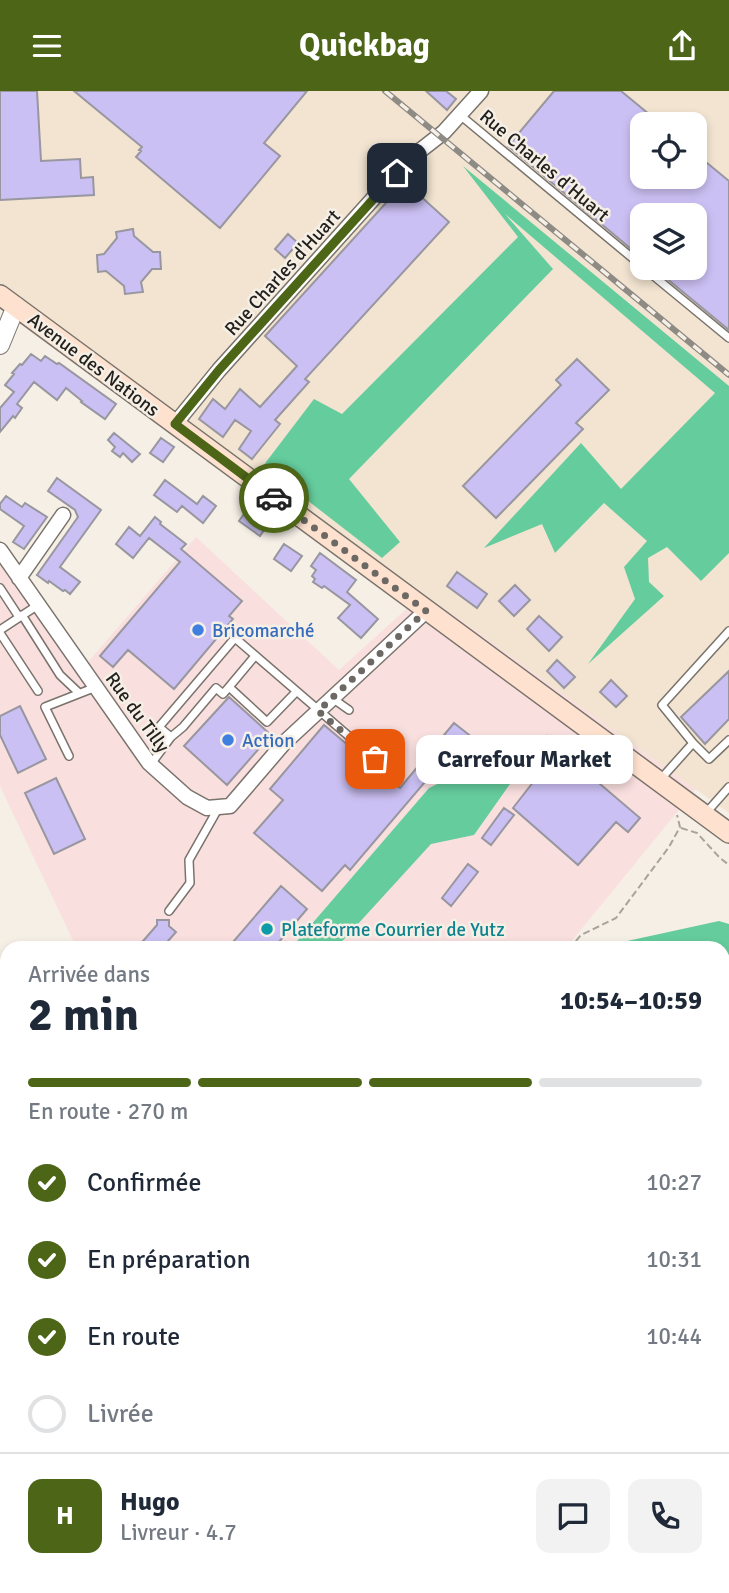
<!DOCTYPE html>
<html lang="fr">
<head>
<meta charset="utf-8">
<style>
  :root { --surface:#fff; --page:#f2f2f3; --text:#1f2937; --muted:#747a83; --line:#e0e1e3; --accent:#4c6516 }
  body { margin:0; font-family:Signika,sans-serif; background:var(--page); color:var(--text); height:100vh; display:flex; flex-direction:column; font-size:26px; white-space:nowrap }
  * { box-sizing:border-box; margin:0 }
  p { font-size:23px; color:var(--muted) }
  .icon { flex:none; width:38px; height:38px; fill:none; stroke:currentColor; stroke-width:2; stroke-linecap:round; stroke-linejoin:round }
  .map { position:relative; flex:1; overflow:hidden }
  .panel { position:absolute; left:0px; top:850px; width:730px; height:653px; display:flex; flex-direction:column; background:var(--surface); border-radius:21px 21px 0 0; box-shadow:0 4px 10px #0003 }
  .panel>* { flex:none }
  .buttons { position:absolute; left:630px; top:21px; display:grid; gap:14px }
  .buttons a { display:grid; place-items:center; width:77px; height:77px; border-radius:14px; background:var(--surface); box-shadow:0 4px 10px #0003; font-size:35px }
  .pin { position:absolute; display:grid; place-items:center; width:60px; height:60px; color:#fff; margin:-30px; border-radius:14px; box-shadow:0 4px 10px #0006 }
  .courier { position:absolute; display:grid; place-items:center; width:70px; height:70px; margin:-35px; border:5px solid #4c6516; border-radius:50%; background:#fff; color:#222; box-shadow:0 2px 9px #0007 }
  .bubble { position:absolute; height:49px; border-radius:14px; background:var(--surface); box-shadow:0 4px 10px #0003; font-size:23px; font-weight:700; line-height:49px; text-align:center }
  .overview em { font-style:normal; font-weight:700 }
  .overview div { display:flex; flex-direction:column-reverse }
  .overview { display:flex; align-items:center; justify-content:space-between; height:119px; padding:0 28px }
  h1 { font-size:46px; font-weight:700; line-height:52px }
  .bar { display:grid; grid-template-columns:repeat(4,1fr); gap:10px 7px; align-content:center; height:84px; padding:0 28px }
  .bar i { height:9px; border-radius:5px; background:var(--line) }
  .bar .selected { background:var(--accent) }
  .bar p { grid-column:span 4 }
  .line { display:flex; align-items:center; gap:18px; padding:0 28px; border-top:2px solid var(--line) }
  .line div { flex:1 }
  .round { display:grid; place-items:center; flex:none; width:74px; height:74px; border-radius:14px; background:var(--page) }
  ol { padding:0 28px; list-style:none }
  li { display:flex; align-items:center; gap:21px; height:77px }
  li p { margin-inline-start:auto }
  li .icon { padding:7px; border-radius:50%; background:var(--accent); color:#fff; stroke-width:4 }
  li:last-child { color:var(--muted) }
  li i { width:38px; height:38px; border:4px solid var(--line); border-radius:50% }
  header { display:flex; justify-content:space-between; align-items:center; height:91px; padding:0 28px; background:var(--accent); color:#fff; font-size:32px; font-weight:700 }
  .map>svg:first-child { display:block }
  .commercial { fill:#fadfdf }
  .industrial { fill:#f2e4d1; fill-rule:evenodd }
  .forest { fill:#65cc9d }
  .water { fill:#40a3d7 }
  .building { fill:#cbc0f3; stroke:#98969f; stroke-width:2 }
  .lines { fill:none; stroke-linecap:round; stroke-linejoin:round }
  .service-casing { stroke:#79736c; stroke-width:10 }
  .minor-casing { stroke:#79736c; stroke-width:17 }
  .tertiary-casing { stroke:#79736c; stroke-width:20 }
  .secondary-casing { stroke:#79736c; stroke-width:22 }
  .path { stroke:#a8a49d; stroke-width:2; stroke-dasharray:7 3.5; stroke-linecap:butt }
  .service { stroke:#fff; stroke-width:7 }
  .minor { stroke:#fff; stroke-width:14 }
  .tertiary { stroke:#fff; stroke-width:18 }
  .secondary { stroke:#fee1ce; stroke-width:19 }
  .rail-casing { stroke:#8e8a84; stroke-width:6 }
  .rail { stroke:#f5efe6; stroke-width:3.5; stroke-dasharray:10; stroke-linecap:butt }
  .done { stroke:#6c6863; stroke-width:7; stroke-dasharray:0 12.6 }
  .route { stroke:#4c6516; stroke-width:9 }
  .shop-dot { fill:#3f7fe0; stroke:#f5efe6; stroke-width:2.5 }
  .culture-dot { fill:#0f9aa8; stroke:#f5efe6; stroke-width:2.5 }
  .labels { text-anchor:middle; stroke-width:5; stroke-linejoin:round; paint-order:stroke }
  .street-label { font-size:19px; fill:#23201d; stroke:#f5efe6 }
  .shop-label { font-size:19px; fill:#366cbe; stroke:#f5efe6; text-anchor:start }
  .culture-label { font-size:19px; fill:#0d838f; stroke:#f5efe6; text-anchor:start }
</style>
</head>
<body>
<header><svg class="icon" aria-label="menu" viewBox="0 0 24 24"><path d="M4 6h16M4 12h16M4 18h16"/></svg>Quickbag<svg class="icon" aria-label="share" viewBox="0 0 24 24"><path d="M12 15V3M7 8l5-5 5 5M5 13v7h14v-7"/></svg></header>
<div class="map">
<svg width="729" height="1502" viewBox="0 0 729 1502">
  <rect width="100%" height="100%" fill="#f5efe6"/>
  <!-- commercial -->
  <path class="commercial" d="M196,446L339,579L424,502L696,698L566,857H336L431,752L474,743L429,697L291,857L77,858L0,695V467L81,579Z"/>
  <!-- industrial -->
  <path class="industrial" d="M0,0H729V722L0,198ZM642,33H695V86H642ZM642,124H695V177H642Z"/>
  <!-- forest -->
  <path class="forest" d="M463,75L729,295V462L701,490L667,456L648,467L649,491L664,505L588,573L635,508L624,476L647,450L604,412L555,462L542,433L484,457L581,352L621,398L715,302L505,123L553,178L349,388L400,451L382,467L263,375L314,308L342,323L518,146Z
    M514,656L527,669L474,744L431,753L336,857H291L429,697Z
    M719,830L729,833V883L723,871V858L595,857Z
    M0,1335H7V1419L0,1429V1381L3,1376L0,1372Z"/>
  <!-- water -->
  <path class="water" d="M723,875L729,887V1259L723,1254Z"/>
  <!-- building -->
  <path class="building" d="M0,0H37L41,70L80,68L81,87L93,86L94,104L0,109Z
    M74,0H307L264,52L280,65L220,137L136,66L141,60L139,59L142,56Z
    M426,0H446L456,8L447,19Z
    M554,0H621L661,33H642V86H695V62L729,90V239L654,177H695V124H642V167L508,55Z
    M405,91L449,131L305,288L309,291L275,329L280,333L252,368L239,358L251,340L235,329L223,346L199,328L213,308L225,318L240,298L260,316L297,275L265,245Z
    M133,138L134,145L153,161H160L161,178H152L141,191L143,201L125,203L124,195L106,180L98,181L97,164L104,163L117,147L116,141Z
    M288,143L298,152L285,167L275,158Z
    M31,263L41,270L45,265L57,273L59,272L116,313L105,328L81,311L82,310L66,297L57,309L34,291L17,313L22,317L15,327L13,325L0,341V317L14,301L5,294L14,283L12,282L20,273L22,274Z
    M577,268L609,299L576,332L583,338L496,427L463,395L561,294L556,289Z
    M114,342L140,363L132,371L123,362L120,366L112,360L115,356L108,349Z
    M161,347L174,356L163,371L150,362Z
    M57,387L101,419L60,476L80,491L70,503L65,499L63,500L49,490L48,492L37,484L78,426L75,419L48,400Z
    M165,389L197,413L203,405L216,415L203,432L182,415L177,421L154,404Z
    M6,405L22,416L25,412L47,426L24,458L13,451L24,435L0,418V413Z
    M251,413L272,427L260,445L239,430Z
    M155,426L161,431L160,433L186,453L181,458L242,510L229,525L233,528L174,598L128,559L113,576L100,565L180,471L149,447L133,467L116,453L129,436L140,445Z
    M284,453L302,465L291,480L274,468Z
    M320,462L356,489L347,501L378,528L361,547L338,527L350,514L324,495L322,497L313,491L315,488L312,485L316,479L311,475Z
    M457,481L487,503L477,517L447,495Z
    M515,494L530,509L514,525L499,510Z
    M539,525L562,546L549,560L527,538Z
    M557,569L575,586L564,597L547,580Z
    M729,580V628L705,653L681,626Z
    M611,589L627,605L616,616L600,601Z
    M229,606L271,644L227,694L184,655Z
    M20,615L46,668L18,682L0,644V625Z
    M454,632L473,647L475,645L489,657L479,668L459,651L350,779L345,774L322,800L254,742L283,709L270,698L324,634L363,667L359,672L372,683L384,693L393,691L400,697Z
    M547,645L560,655L559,658L640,727L628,741L616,731L578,774L513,717L548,672L536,663Z
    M56,687L85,748L54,763L25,702Z
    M504,717L514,724L491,754L482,747Z
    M468,773L478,781L451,815L442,807Z
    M281,795L307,818L273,858H227Z
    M157,829H169V835L176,841L161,858H136L157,834Z"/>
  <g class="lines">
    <!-- service casing -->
    <g class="service-casing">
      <path id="service" d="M460,24L642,175
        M644,177L729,247
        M0,497L19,526
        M22,524L60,584L79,602
        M0,539L38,514
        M0,542L38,600
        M229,596L255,565
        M332,607L349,619
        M171,646L183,636L216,597L223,603L229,596L267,631L296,601
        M693,652L662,614L729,540
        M69,665L45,616L96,596
        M151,673L171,646L159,636L235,547L395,685
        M659,690L693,652L709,668L729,649
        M706,722L729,696
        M169,820L190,792L189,769L219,716"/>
    </g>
    <!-- minor casing -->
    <g class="minor-casing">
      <path id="minor" d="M175,333L219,279L408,69L444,41L481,0
        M0,459L149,672L187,706L207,717L230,715L284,652L426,520
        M19,487L63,424
        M0,1052L7,1040"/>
    </g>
    <!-- tertiary casing -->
    <g class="tertiary-casing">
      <path id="tertiary" d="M0,254L16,215"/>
    </g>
    <!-- secondary casing -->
    <g class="secondary-casing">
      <path id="secondary" d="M0,204L729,742"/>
    </g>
    <!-- path -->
    <path class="path" d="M681,737L697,742L720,767L729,774
      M569,858L581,844L616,827L669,756L680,736L677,724
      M371,1496L372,1502
      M604,1502L605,1496"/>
    <!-- service -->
    <use href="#service" class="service"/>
    <!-- minor -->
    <use href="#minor" class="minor"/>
    <!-- tertiary -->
    <use href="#tertiary" class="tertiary"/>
    <!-- secondary -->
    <use href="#secondary" class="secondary"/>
    <!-- rail casing -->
    <g class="rail-casing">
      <path id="rail" d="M385,0L729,284"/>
    </g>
    <!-- rail -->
    <use href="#rail" class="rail"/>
  </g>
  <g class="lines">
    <!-- done -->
    <path class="done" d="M274,407L426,520L318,620L375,668"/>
    <!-- route -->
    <path class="route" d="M274,407L175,333L219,279L397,82"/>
  </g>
  <!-- markers -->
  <g class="shop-dot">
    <circle cx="198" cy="539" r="7"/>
    <circle cx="228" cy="649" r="7"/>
  </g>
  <circle class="culture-dot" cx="267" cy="838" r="7"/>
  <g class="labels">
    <!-- street labels -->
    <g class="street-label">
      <text transform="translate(545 74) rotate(40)" y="7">Rue Charles d’Huart</text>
      <text transform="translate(282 181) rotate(-48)" y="7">Rue Charles d'Huart</text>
      <text transform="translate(94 273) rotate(37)" y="7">Avenue des Nations</text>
      <text transform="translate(138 621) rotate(54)" y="7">Rue du Tilly</text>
    </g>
    <!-- shop labels -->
    <g class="shop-label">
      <text x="212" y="546">Bricomarché</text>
      <text x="242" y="656">Action</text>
    </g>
    <!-- culture labels -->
    <g class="culture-label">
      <text x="281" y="845">Plateforme Courrier de Yutz</text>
    </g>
  </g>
</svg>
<div class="buttons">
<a><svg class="icon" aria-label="locate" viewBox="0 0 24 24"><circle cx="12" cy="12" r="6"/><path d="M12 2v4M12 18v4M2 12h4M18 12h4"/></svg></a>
<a><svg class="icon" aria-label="layers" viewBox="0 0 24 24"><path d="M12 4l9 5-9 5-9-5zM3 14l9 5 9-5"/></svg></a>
</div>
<div class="pin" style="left:375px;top:668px;background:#ea580c"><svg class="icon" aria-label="bag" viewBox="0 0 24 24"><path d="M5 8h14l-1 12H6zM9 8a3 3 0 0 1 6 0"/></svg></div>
<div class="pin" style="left:397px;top:82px;background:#1f2937"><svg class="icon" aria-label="home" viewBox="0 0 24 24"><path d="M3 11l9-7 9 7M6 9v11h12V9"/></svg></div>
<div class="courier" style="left:274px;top:407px"><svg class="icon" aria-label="car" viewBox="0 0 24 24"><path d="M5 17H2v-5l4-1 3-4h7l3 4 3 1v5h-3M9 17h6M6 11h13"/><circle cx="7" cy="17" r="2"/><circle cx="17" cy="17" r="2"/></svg></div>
<div class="bubble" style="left:416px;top:644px;width:217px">Carrefour Market</div>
<section class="panel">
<div class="overview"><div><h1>2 min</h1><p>Arrivée dans</p></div><em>10:54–10:59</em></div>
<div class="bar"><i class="selected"></i><i class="selected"></i><i class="selected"></i><i></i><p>En route · 270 m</p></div>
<ol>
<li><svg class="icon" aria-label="check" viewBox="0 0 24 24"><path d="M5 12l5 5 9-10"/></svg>Confirmée<p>10:27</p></li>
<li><svg class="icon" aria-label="check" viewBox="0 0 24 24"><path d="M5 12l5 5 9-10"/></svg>En préparation<p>10:31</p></li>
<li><svg class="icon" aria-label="check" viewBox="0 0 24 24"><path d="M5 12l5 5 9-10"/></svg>En route<p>10:44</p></li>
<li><i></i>Livrée</li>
</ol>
<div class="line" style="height:126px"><b class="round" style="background:var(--accent);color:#fff">H</b><div><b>Hugo</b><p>Livreur · 4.7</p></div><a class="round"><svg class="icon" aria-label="chat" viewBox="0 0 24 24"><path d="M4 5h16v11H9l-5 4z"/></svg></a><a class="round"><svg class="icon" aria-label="phone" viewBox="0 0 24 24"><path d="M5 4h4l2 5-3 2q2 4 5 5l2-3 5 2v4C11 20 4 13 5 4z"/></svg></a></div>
</section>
</div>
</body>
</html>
